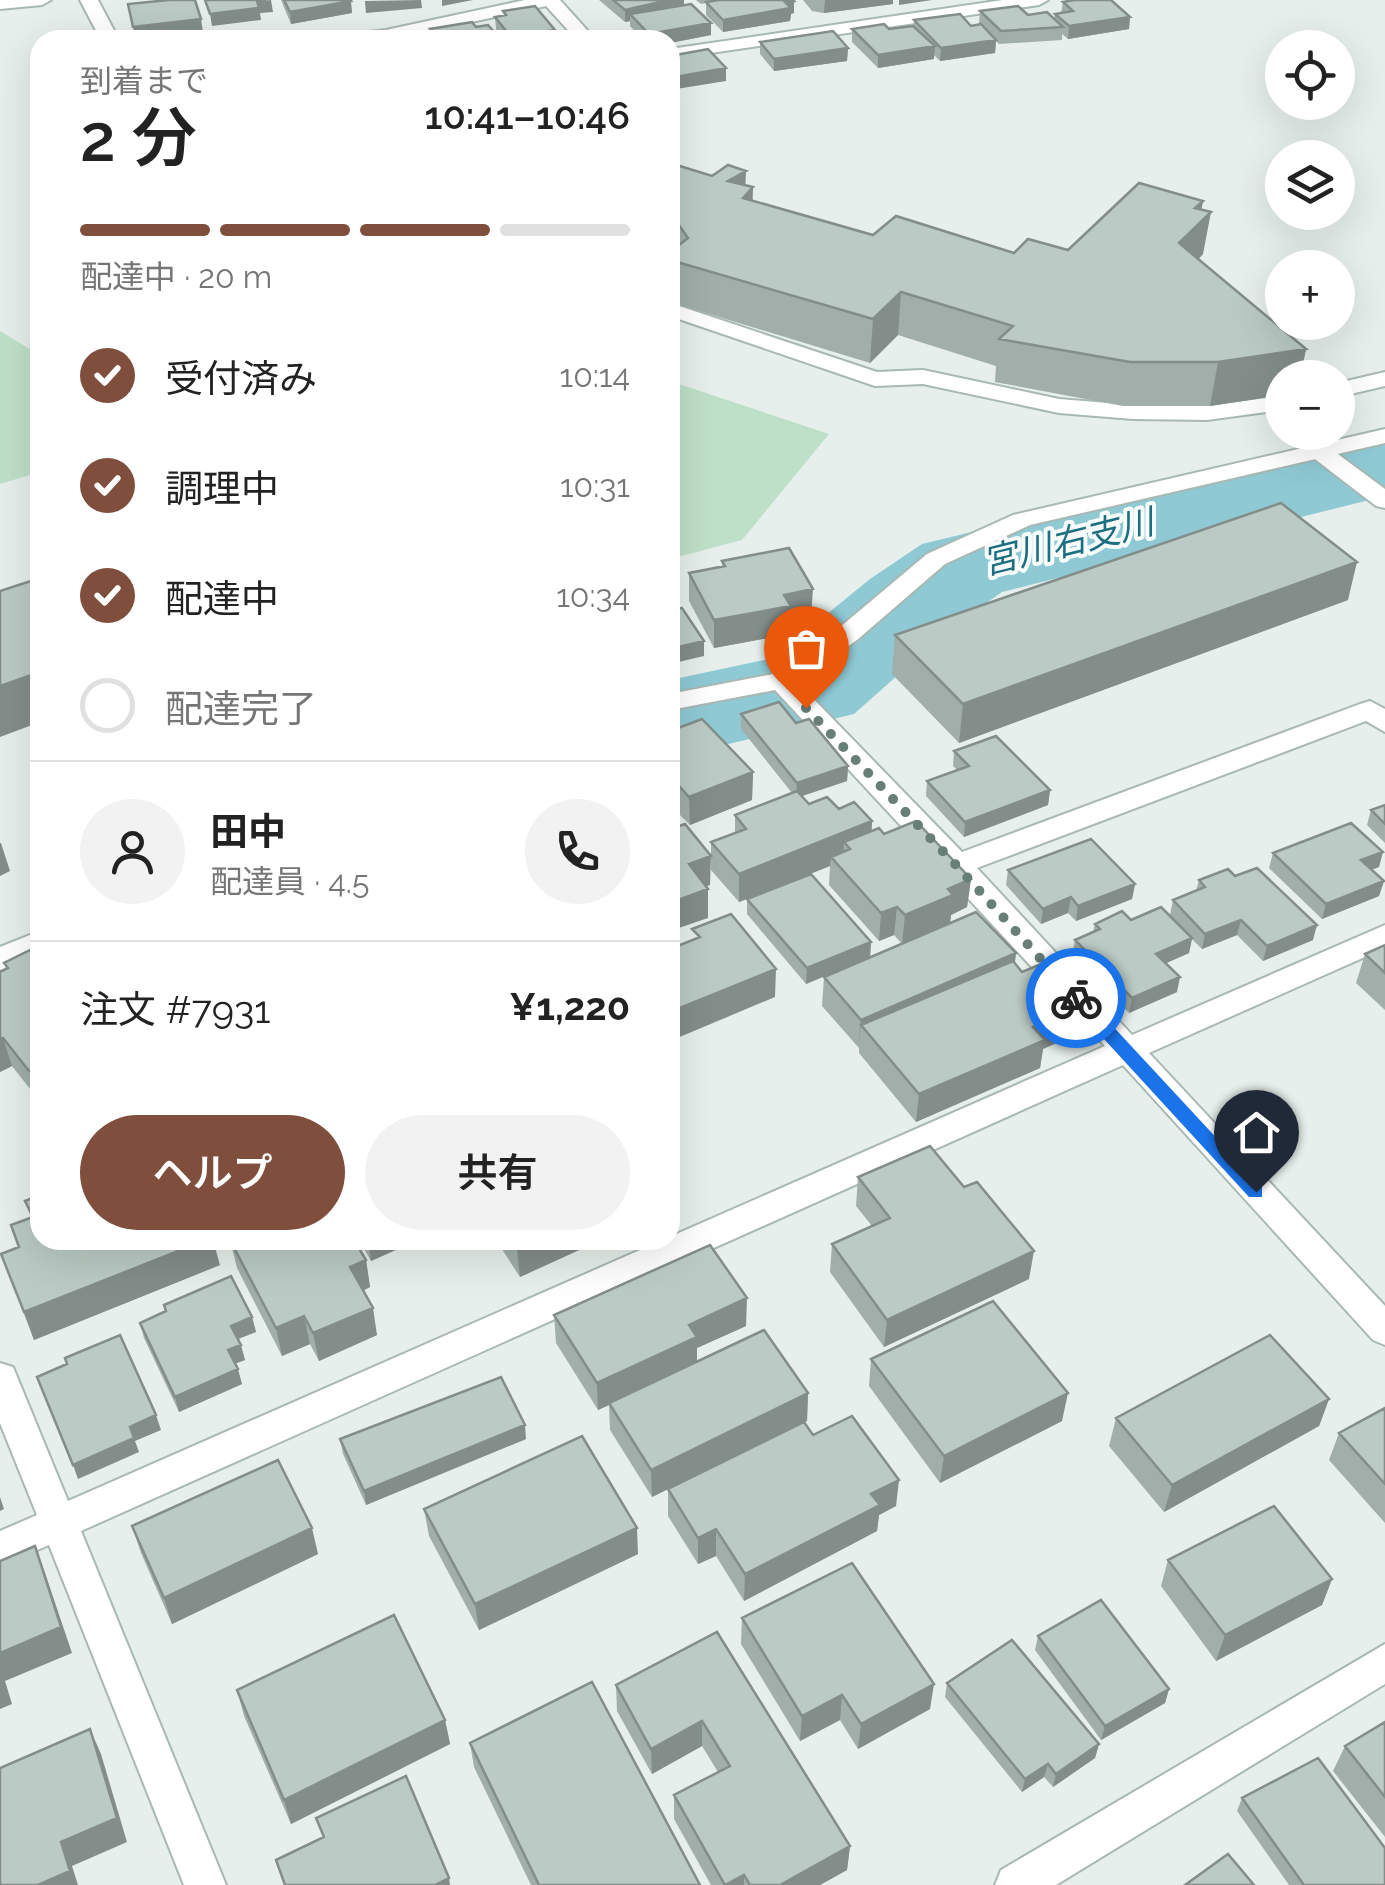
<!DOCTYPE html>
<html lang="ja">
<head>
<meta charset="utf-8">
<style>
  :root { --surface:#fff; --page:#f2f2f2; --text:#222; --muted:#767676; --line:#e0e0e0; --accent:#804e3d }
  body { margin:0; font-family:Raleway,"Noto Sans JP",sans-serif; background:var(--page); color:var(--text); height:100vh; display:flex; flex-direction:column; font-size:38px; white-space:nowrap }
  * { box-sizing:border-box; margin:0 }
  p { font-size:32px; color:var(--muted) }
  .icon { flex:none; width:55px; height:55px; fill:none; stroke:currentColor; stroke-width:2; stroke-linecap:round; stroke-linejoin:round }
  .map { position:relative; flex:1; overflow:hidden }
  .sheet { position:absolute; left:30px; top:30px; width:650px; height:1220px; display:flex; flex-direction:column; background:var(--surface); border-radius:30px; box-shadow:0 10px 40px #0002 }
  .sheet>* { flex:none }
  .controls { position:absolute; left:1265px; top:30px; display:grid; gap:20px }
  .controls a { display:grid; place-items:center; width:90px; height:90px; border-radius:50%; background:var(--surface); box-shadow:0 10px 40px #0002; font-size:50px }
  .pin { position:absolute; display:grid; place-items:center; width:85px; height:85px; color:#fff; margin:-102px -42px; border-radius:50% 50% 50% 0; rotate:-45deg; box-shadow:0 0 10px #0007 }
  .pin .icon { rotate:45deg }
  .courier { position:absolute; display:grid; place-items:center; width:100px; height:100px; margin:-50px; border:8px solid #1a73e8; border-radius:50%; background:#fff; color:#222; box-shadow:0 2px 12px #0007 }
  .headline em { font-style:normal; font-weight:600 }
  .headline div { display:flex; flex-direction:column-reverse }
  .headline { display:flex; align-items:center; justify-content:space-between; height:170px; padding:0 50px }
  h1 { font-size:65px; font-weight:600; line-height:75px }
  .bar { display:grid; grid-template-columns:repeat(4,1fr); gap:15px 10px; align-content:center; height:120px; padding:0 50px }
  .bar i { height:12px; border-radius:8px; background:var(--line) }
  .bar .active { background:var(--accent) }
  .bar p { grid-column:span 4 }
  .line { display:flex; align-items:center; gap:25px; padding:0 50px; border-top:2px solid var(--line) }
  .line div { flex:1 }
  .round { display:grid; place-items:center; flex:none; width:105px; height:105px; border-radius:52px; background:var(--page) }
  ol { padding:0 50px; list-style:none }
  li { display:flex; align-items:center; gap:30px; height:110px }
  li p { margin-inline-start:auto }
  li .icon { padding:10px; border-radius:50%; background:var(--accent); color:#fff; stroke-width:4 }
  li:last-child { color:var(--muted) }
  li i { width:55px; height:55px; border:5px solid var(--line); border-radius:50% }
  .button { display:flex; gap:20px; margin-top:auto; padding:20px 50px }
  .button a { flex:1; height:115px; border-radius:60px; background:var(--accent); color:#fff; font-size:40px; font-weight:600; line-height:115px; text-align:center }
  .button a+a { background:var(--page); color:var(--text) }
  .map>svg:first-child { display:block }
  .green { fill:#bfe0c8 }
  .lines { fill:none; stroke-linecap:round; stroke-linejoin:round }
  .river { fill:#8ec9d4; fill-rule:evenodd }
  .service-casing { stroke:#a8b8b2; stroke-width:4 }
  .minor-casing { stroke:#a8b8b2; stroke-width:4 }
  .tertiary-casing { stroke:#a8b8b2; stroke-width:4 }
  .service { fill:#fff; fill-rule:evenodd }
  .minor { fill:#fff; fill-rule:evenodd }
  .tertiary { fill:#fff; fill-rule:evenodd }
  .wall { fill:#a1aea9 }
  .shaded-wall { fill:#838d89 }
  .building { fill:#bbcac4; stroke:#838d89; stroke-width:2.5 }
  .route { fill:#1a73e8 }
  .done { stroke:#687f78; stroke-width:10; stroke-dasharray:0 18 }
  .labels { text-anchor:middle; stroke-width:8; stroke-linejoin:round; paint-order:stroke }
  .water-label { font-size:35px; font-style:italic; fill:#1c6f80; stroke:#f7fbf9 }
</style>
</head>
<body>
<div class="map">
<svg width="1385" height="1885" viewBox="0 0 1385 1885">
  <rect width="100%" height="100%" fill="#e6efeb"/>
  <!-- green -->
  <path class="green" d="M0,331L40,355V472L0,484Z
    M670,381L829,434L742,540L670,559Z"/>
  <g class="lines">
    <!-- river -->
    <path class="river" d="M1385,432V496L1002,592L952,627L854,714L670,758V680L773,658L870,579L922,544Z"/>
    <!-- service casing -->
    <g class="service-casing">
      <path id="service" d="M670,303L877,372L923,370L1059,399L1133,405L1207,406L1282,396V410L1207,420L1133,419L1059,413L923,384L875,386L670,316Z
        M1385,372V386L1338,397V383Z
        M1319,444L1327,446L1385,489V508L1376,506L1311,456L1307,451Z"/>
    </g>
    <!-- minor casing -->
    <g class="minor-casing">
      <path id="minor" d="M80,0H98L119,40H101Z
        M525,0H560L596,40H577L546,6L388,40H334L343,35L386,30Z
        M1003,0H1048L1039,5L670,59V49Z
        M1385,429V443L1030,525L945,564L857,640L797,682L962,852L1360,704L1370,701L1385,709V732L1366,721L977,868L1132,1035L1385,925V948L1149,1053L1385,1306V1345L1373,1340L1123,1065L81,1531L226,1885H184L49,1545L0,1566V1531L37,1515L0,1423V1363L13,1367L68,1501L1105,1046L775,690L670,710V694L773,674L839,628L927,554L1013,515Z
        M40,931V954L0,970V947Z
        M1385,1644V1684L1056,1885H995L1001,1870Z"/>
    </g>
    <!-- tertiary casing -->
    <g class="tertiary-casing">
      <path id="tertiary" d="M0,0H51L42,5L0,9Z"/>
    </g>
    <!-- service -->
    <use href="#service" class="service"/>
    <!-- minor -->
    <use href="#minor" class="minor"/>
    <!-- tertiary -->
    <use href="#tertiary" class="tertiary"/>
  </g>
  <!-- wall -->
  <path class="wall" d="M281,0H350L352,13L291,24Z
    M599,0H684V5L711,35L670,43V40H643L630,26V21L625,22Z
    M696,0H793L794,13L791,14L790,21L723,32L706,15V3L701,4Z
    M803,0H893V4L824,13L812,11Z
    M1063,2L1130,17L1129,29L1068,39L1062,34V40L999,44L996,41L995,53L940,61L934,55V59L878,68L852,42V29H889L914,26V20L971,26L979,24L980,11L1054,19L1055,14L1061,13Z
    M503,11L555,30V40H504L496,29L495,17L504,15Z
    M476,27L501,40H431L430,29Z
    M760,42L848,48L847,61L774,71L760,54Z
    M670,163L746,185L752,201L873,235L1014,253L1068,250L1201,210L1203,254L1199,259L1306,349L1300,378H1282V395L1210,406H1123L995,382L996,366L898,335L870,363L670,302Z
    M722,561L811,617L790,621V634L714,648L689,601V573L722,566Z
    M1348,600L959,743L892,674L895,635Z
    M741,714L796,723L848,766L847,781L802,796L809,804L839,809L872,821V831L884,834L971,879L967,907L951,915L950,923L1016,953L1015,963L1022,972L1086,1004L1081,1032L1043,1049L1040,1068L916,1122L859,1053V1048L822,1006L824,977L902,944L894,935L879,941L829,885L830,866L739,902L711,870V842L735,833V815L792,793L741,729Z
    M670,731L753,772L752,800L690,825L679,814L670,817Z
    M954,751L1050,790L1048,805L964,837L926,796L927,781L957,770L953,766Z
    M1385,805V843L1367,825L1371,810Z
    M1273,853L1379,867L1371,870L1384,881L1379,896L1322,919L1269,868Z
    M1008,870L1135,884L1132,899L1076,921L1068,913L1041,924L1006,885Z
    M1235,876L1313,940L1263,961L1237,935L1202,949L1192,939L1189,953L1166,963L1177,992L1129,1013L1072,956L1075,940L1093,932L1095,924L1170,915L1173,900L1196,891L1199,880Z
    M747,899L871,942L870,957L806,984L747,914Z
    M1385,945V1010L1356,983L1365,954Z
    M4,963H40V1098L38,1099L12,1066L0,1072V972L6,969Z
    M858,1177L1029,1279L884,1347L830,1272L832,1244L872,1226L856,1206Z
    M25,1201L220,1265L34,1340L1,1254L19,1247L31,1217Z
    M230,1240L332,1244L366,1260L370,1287L363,1291L377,1335L319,1361L310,1344L282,1356L237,1268Z
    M359,1240H418L371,1261Z
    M496,1240H601L520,1277Z
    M554,1315L746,1326L697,1348V1361L808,1393L807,1421L652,1497L610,1430L609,1405L598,1410L556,1343Z
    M252,1317L256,1332L238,1339L245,1360L235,1363L242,1384L179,1412L144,1338L140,1323Z
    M871,1359L1062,1421L940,1483L869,1386Z
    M1329,1399L1319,1426L1164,1512L1109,1446L1116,1418Z
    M1385,1408V1523L1329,1460L1339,1433Z
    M813,1435L896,1506L879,1515L877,1531L744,1601L716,1556L698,1564L668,1516V1489Z
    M340,1439H526L366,1505L343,1454Z
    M424,1509L638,1554L479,1630L429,1536Z
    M132,1526L318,1554L172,1624L141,1553Z
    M1168,1560L1332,1579L1322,1605L1216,1661L1161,1586Z
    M742,1618L930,1709L858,1749L840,1720L800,1741L741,1644Z
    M717,1632L850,1846L847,1870L820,1885H711L674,1819V1795L718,1772L702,1746L652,1774L617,1711L616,1685Z
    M1038,1636L1169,1689L1165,1703L1101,1740L1035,1650Z
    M947,1683L1099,1744L1095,1758L1053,1787L1044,1777L1022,1792L945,1697Z
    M237,1690L445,1720L450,1744L291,1824L244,1716Z
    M1385,1722V1837L1333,1771L1345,1746Z
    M470,1743L700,1885H531L474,1767Z
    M1242,1798L1385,1885H1289L1237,1811Z"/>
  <!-- shaded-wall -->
  <path class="shaded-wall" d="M271,0L273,12L260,13L261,20L212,26L210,14L257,1Z
    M421,0L422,8L366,13L365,1Z
    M442,0H473L442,6Z
    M669,0H684V9L630,14V21L625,22V10Z
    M825,0H893V4L824,13Z
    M899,0H932L899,5Z
    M351,1L352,13L291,24L290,12Z
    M794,1V13L791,14L790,21L723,32V20Z
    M1130,17L1129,29L1068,39L1069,26Z
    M201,19L203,32L136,40L133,27Z
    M711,23V35L670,43V40H649V34Z
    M555,30V40H511V37Z
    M996,40L995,53L940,61L941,48Z
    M935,46L934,59L878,68V55Z
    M848,48L847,61L774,71V59Z
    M726,68V81L670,90V78Z
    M746,171L745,196L753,187L752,229L728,181Z
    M1203,201L1199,224L1211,212L1203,254L1172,285L1179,243L1195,208Z
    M672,215V257L670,258V216Z
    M901,292L898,335L870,363L873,319Z
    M1306,349L1300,378H1282V395L1210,406L1218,362Z
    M1357,562L1348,600L959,743L963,704Z
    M813,589L811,617L790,621V634L714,648V620L784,595Z
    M704,641V656L670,664V649Z
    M40,672V722L0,737V686Z
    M848,766L847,781L796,798L797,783Z
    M753,772L752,800L690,825L689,797Z
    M679,786V814L670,817V789Z
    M1050,790L1048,805L964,837L965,822Z
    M872,821L870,850L850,849L844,842L843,861L831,857L830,866L739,902V874Z
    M0,843H1L10,871L0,876Z
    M1383,852L1379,867L1357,875L1361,860Z
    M711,856L710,885L689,892V864Z
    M971,879L967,907L951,915L950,924L902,944L905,915L948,889Z
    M1384,881L1379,896L1322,919L1326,904Z
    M1135,884L1132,899L1076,921L1078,906Z
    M708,889V918L670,931V903Z
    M1071,897L1068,913L1041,924L1043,909Z
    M897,907L894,935L879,941L881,913Z
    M1241,920L1237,935L1202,949L1205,934Z
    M1317,925L1313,940L1263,961L1267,946Z
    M1192,938L1189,953L1153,969L1156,954Z
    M871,942L870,957L806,984L807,968Z
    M1016,953L1012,982L861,1025L858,1049L861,1020Z
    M776,969L775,997L670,1041V1012Z
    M1180,977L1177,992L1129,1013L1132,998Z
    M1086,1004L1081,1032L1043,1049L1040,1068L916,1122L919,1094L1033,1027Z
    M3,1038L12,1066L0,1072V1039Z
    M40,1065V1098L38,1099L29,1071Z
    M206,1240H213L220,1265L34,1340L24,1312Z
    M368,1240H418L371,1261Z
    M537,1240H601L520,1277L517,1249Z
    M1034,1251L1029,1279L884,1347L887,1320Z
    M366,1260L370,1287L355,1294L350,1267Z
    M747,1298L746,1326L697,1348V1365L598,1410L597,1383L689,1325Z
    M373,1308L377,1335L319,1361L313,1333Z
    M304,1316L310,1344L282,1356L276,1328Z
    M252,1317L256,1332L235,1340L231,1326Z
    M241,1345L245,1360L232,1365L228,1350Z
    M238,1369L242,1384L179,1412L175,1397Z
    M808,1393L807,1421L652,1497L651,1470Z
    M1068,1393L1062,1421L940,1483L944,1456Z
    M1329,1399L1319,1426L1164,1512L1172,1485Z
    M156,1415L161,1430L135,1441L139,1452L78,1479L73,1465L130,1427Z
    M525,1425L526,1439L366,1505L364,1491Z
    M899,1480L896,1506L879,1515L877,1531L744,1601L745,1574L871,1494Z
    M0,1497L4,1509L0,1511Z
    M312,1528L318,1554L172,1624L164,1598Z
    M637,1528L638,1554L479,1630L475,1604Z
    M716,1529V1556L698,1564V1538Z
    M35,1546L45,1573L72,1653L5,1681L12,1704L0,1709V1653Z
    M1332,1579L1322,1605L1216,1661L1225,1635Z
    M934,1684L930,1709L858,1749L861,1724Z
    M1169,1689L1165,1703L1101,1740L1105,1726Z
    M842,1695L840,1720L800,1741L802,1716Z
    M445,1720L450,1744L291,1824L284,1800Z
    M702,1721V1746L652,1774L651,1749Z
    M90,1729L101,1754L127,1842L72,1866L78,1885H38L61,1842Z
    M1099,1744L1095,1758L1053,1787L1056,1774Z
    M1048,1764L1044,1777L1022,1792L1025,1779Z
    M850,1846L847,1870L820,1885H780Z
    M744,1875V1885H726Z
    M449,1878L450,1885H435Z"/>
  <!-- building -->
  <path class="building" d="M169,0H195L201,19L133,27L128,4Z
    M205,0H266L257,1L259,8L210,14Z
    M284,0H350L351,1L290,12Z
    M613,0H669L625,10Z
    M719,0H793L794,1L785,2L791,8L723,20L706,2Z
    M1074,0H1111L1130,17L1069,26L1055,14L1073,11L1063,2Z
    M691,4L711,23L649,34L630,14Z
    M535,6L555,30L511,37L495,17L506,15L503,11Z
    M1018,6L1028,15L1047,12L1063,27L1001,31L980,11Z
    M960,14L971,26L981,24L996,40L941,48L914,20Z
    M472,22L476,27L488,25L501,40H439L430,29Z
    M884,24L889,29L913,26L935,46L878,55L852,29Z
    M833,31L848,48L774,59L760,42Z
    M411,35L413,40H366Z
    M708,49L726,68L670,78V56Z
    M670,163L712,176L728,165L746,171L728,181L753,187L743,198L873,235L896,216L1014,253L1028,239L1068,250L1139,183L1203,201L1195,208L1211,212L1179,243L1306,349L1218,362H1130L999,339L1013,326L901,292L873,319L670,260V252L688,238L672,215L670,216Z
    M1281,503L1357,562L963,704L895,635Z
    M789,548L813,589L784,595L791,606L714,620L689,573L725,566L722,561Z
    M40,578V672L0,686V591Z
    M670,603H672L676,609L682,608L704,641L670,649Z
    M779,702L796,723L809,719L848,766L797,783L741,714Z
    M702,719L753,772L689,797L679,786L670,789V731Z
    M996,736L1050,790L965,822L927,781L969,766L954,751Z
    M797,791L809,804L827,797L839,809L854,802L872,821L739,874L711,842L746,829L735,815Z
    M1385,805V824L1371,810Z
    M916,821L971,879L948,889L953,895L905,915L897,907L881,913L831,857L850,849L844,842L879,828L884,834Z
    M1351,823L1383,852L1361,860L1384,881L1326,904L1273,853Z
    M685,824L711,856L689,864L708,889L670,903V829Z
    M1091,839L1135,884L1078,906L1071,897L1043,909L1008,870Z
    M1257,868L1317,925L1267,946L1241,920L1205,934L1173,900L1205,887L1199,880L1228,869L1235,876Z
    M811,874L871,942L807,968L747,899Z
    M1161,907L1192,938L1156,954L1180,977L1132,998L1075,940L1100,929L1095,924L1122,911L1131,920Z
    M976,912L1016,953L861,1020L824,977Z
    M731,914L776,969L670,1012V949L700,937L692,929Z
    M1385,945V973L1365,954Z
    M30,950L40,963V1065L29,1071L3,1038L0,1039V972L8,968L4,963Z
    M1013,961L1022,972L1046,962L1086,1004L1033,1027L1045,1040L919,1094L861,1025Z
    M930,1146L964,1187L977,1182L1034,1251L887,1320L832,1244L890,1218L858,1177Z
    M40,1195V1240H206L24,1312L1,1254L19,1247L11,1225L33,1217L25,1201Z
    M230,1240H329L332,1244L342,1240H354L366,1260L350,1267L373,1308L313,1333L304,1316L276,1328Z
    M511,1240H537L517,1249Z
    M710,1245L747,1298L689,1325L697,1337L597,1383L554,1315Z
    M231,1276L252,1317L231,1326L241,1345L228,1350L238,1369L175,1397L140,1323L166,1311L164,1305Z
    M993,1301L1068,1393L944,1456L871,1359Z
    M764,1330L808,1393L651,1470L609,1403Z
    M120,1335L156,1415L130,1427L134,1438L73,1465L37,1377L67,1364L65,1358Z
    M1270,1335L1329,1399L1172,1485L1116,1418Z
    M501,1377L525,1425L364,1491L340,1439Z
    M1385,1408V1484L1339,1433Z
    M852,1416L899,1480L871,1494L880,1505L745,1574L716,1529L698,1538L668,1489L804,1422L813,1435Z
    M582,1436L637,1528L475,1604L424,1509Z
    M278,1460L312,1528L164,1598L132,1526Z
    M1274,1506L1332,1579L1225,1635L1168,1560Z
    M35,1546L61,1627L0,1653V1561Z
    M852,1563L934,1684L861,1724L842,1695L802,1716L742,1618Z
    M1101,1600L1169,1689L1105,1726L1038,1636Z
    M394,1615L445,1720L284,1800L237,1690Z
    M717,1632L850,1846L780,1885H750L744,1875L725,1885L674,1795L730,1766L702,1721L651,1749L616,1685Z
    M1012,1640L1099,1744L1056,1774L1048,1764L1025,1779L947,1683Z
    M592,1682L700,1885H539L470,1743Z
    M1385,1722V1797L1345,1746Z
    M90,1729L117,1818L61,1842L70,1871L38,1885H0V1768Z
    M1318,1758L1385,1848V1884L1383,1885H1304L1242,1798Z
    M406,1776L449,1878L435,1885H285L276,1860L324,1837L316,1818Z
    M1228,1854L1254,1885H1185Z"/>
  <!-- route -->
  <path class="route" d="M1076,992L1082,993L1262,1187V1197H1249L1070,1002V993Z"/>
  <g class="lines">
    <!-- done -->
    <path class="done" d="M806,708L957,866L1076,998"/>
  </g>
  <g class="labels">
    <!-- water labels -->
    <g class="water-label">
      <text transform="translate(1068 542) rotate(-14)" y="12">宮川右支川</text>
    </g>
  </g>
</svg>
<div class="controls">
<a><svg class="icon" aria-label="locate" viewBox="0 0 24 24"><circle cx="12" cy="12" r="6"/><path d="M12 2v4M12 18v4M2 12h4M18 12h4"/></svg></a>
<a><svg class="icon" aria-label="layers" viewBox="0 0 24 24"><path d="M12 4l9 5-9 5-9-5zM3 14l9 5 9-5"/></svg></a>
<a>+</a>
<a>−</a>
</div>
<div class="pin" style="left:806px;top:708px;background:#ea580c"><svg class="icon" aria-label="bag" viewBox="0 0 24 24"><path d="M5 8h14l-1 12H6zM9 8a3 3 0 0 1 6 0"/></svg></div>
<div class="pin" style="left:1256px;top:1192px;background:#1f2937"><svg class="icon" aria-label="home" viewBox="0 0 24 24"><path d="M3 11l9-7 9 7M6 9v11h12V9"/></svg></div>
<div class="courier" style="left:1076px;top:998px"><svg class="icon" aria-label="bike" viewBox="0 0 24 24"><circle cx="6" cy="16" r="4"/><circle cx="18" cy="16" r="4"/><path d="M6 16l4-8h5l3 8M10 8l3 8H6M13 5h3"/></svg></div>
<section class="sheet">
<div class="headline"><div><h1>2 分</h1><p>到着まで</p></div><em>10:41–10:46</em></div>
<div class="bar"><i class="active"></i><i class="active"></i><i class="active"></i><i></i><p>配達中 · 20 m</p></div>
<ol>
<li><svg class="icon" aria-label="check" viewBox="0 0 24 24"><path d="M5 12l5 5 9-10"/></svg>受付済み<p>10:14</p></li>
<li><svg class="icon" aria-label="check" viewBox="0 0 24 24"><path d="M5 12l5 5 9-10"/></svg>調理中<p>10:31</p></li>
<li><svg class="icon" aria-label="check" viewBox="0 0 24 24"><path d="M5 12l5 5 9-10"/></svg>配達中<p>10:34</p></li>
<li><i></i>配達完了</li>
</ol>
<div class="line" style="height:180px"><a class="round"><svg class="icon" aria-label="person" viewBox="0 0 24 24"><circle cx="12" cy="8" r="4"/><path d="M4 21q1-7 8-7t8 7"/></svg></a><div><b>田中</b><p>配達員 · 4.5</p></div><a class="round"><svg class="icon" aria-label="phone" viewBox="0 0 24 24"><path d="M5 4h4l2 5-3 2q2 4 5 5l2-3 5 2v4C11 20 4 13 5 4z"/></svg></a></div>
<div class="line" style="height:130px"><div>注文 #7931</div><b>¥1,220</b></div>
<div class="button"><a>ヘルプ</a><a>共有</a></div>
</section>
</div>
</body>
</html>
